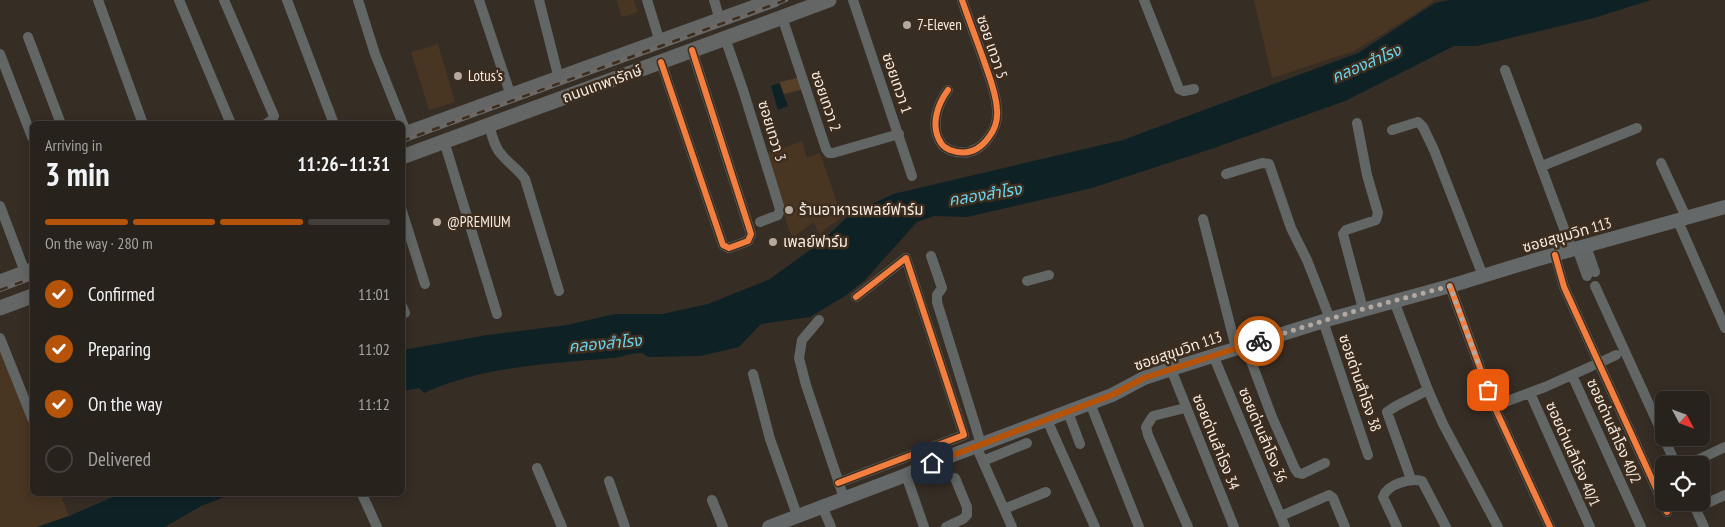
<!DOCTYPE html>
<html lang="en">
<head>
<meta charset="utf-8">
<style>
  :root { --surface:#28221c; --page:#342f29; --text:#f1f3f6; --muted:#a5a4a3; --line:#443f3b; --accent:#b45309 }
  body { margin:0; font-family:"PT Sans Narrow","Noto Sans Thai",sans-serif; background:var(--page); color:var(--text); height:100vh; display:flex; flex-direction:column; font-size:19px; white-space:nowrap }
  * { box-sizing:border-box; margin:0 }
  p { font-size:16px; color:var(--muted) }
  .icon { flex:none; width:28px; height:28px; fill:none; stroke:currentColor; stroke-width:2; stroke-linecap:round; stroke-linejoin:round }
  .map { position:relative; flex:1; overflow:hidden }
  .sheet { position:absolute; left:30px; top:121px; width:375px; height:375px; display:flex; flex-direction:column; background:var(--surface); border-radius:8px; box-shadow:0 2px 12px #0003,0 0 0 1px var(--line) }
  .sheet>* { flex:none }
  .needle { width:32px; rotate:131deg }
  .controls { position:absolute; left:1655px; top:391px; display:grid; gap:10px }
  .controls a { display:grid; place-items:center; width:55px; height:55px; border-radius:8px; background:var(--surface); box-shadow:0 2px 12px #0003,0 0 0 1px var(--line); font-size:25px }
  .pin { position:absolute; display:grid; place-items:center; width:42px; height:42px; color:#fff; margin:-21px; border-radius:10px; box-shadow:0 2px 8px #0006 }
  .courier { position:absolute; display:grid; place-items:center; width:50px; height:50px; margin:-25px; border:4px solid #b45309; border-radius:50%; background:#fff; color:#222; box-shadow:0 1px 6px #0007 }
  .headline em { font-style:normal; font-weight:800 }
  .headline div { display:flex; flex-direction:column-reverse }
  .headline { display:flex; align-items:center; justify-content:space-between; height:85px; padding:0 15px }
  h1 { font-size:32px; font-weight:800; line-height:38px }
  .bar { display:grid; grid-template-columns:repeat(4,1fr); gap:8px 5px; align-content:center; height:60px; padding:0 15px }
  .bar i { height:6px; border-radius:4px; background:var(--line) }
  .bar .active { background:var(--accent) }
  .bar p { grid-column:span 4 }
  ol { padding:0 15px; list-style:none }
  li { display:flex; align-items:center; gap:15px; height:55px }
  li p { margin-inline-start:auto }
  li .icon { padding:5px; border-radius:50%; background:var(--accent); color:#fff; stroke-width:4 }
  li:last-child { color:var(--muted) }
  li i { width:28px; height:28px; border:2px solid var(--line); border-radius:50% }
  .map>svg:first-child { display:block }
  .built { fill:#483522 }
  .green { fill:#574029 }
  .water { fill:#0e2226 }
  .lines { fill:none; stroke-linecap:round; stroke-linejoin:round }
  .street { stroke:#626766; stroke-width:10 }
  .secondary { stroke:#656868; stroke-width:14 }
  .primary { stroke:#646665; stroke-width:15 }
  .rail-casing { stroke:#6b6865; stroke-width:4.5 }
  .rail { stroke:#3d2d1e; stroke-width:2.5; stroke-dasharray:8; stroke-linecap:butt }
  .cycleway-casing { stroke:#3d2d1e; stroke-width:9 }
  .cycleway { stroke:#f27e40; stroke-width:6 }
  .done { stroke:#b3a9a0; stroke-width:5; stroke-dasharray:0 9 }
  .route { stroke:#b45309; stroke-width:6 }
  .poi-dot { fill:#b3a9a0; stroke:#3d2d1e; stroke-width:2 }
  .labels { text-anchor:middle; stroke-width:5; stroke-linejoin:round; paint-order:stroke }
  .poi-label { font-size:15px; fill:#f6ece2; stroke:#3d2d1e; text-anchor:start }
  .street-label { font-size:15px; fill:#f6ece2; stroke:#3d2d1e }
  .water-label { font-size:16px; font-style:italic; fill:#69d4ef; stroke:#3d2d1e }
</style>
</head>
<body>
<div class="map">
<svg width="1725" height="527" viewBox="0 0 1725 527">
  <rect width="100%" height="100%" fill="#362d25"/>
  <!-- built -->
  <path class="built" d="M616,0H634L638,12L622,17Z
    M1254,0H1433V2L1386,32L1354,51L1272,78Z
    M438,44L455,102L429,110L411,52Z
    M802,141L807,158L820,153L842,217L819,234L814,222L792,238L763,155Z
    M2,352L32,426V494H60L69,516L37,527H0V353Z"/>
  <!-- green -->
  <path class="green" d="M801,77L804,89L784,94L780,82Z"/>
  <!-- water -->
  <path class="water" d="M1449,0H1651L1594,18L1477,46H1454L1345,101L1211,149L1092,188L967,217L934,216L917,222L865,280L845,296L810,317L761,324L739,347L700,356L648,357C646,356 644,354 642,353C634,352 619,358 611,358C548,364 483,366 424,393L419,388L403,391V350L487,335L567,325L615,314H662L708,304L770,279L821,242L848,216L893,194L1123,140L1358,53L1435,3Z
    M779,83L788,106L778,110L771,86Z
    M120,494H232L201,506L165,527H37L69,516Z"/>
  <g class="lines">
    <!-- street -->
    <path class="street" d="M98,0L143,124
      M179,0L231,124
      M224,0L274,116L272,120L266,124
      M287,0L334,124
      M358,0L375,54L407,134
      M479,0L511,96
      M539,0L559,79
      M647,0L660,42
      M714,0L720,20
      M853,0L912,176
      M1144,0L1179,89L1184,91L1194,89
      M782,17L826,149L829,153H833L899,134
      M28,37L61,124
      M725,38L743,90L780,209L778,215L760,222
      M0,54L32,137
      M661,62L723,245L729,248L748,241L751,234L692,50
      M1505,70L1572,250
      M948,90C937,105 930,126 941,143C943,147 946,148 950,150C966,156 979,151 989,137C995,129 998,119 997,109C996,92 989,76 984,61C977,41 969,20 962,0
      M1357,123L1367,175L1378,213L1376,220L1346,230L1343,234L1363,309
      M489,125C492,135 494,147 502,155C509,164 518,169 525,179L559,291
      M1392,130L1418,122L1423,127L1434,150L1483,276
      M444,141L497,314
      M1661,163L1686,217
      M1542,166L1637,128
      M1226,174L1262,163L1269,164L1291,228L1307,260L1330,319
      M0,206L25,272
      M402,211L425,284
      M1203,219L1236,348
      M1677,219L1725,328
      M1586,246L1595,272
      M1577,248L1587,276
      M1555,255L1564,287L1667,512
      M931,256L942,288L937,295V302L981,444
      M1027,281L1049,275
      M1450,286L1494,406L1550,527
      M1595,286L1664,437
      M1394,301L1428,390L1443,424L1498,527
      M402,306L405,313
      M819,320L802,340L799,358L806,385L844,498
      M1323,321L1368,455
      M0,338L32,418
      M1245,345L1272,417L1295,469L1298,473L1302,474L1325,463
      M1213,355L1285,527
      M1599,363L1616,355
      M1171,369L1234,527
      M753,374L770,439L797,515
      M1572,375L1641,527
      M1530,393L1590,527
      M1090,403L1139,527
      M1494,406L1545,387L1592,366
      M1185,408L1153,416L1146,427L1148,435L1188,527
      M1068,412L1080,444
      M1047,420L1095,527
      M1664,438L1676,465
      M976,446L1012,527
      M983,461L1027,443
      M1687,465L1725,447
      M537,468L562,527
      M906,475L924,527
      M1411,479L1387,412L1396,406L1428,390
      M609,481L625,527
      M838,483L964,435L906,258L856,297
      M362,494L377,527
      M712,500L723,527
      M1693,503L1704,527
      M822,506L831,527
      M1696,508L1725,495
      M1004,509L1046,492
      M1281,516L1329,495L1333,498L1345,527
      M946,527L963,519L967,515V507L955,478
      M1397,527L1383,497C1387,484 1410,478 1422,481L1446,527"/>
    <!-- secondary -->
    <path class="secondary" d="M769,527L906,475L945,458L1112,395L1144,378L1171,369L1330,319L1450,286L1535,260L1725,207"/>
    <!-- primary -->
    <path class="primary" d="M402,135L774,0
      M402,157L829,0
      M0,282L32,270
      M0,308L32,296"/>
    <!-- rail casing -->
    <g class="rail-casing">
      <path id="rail" d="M402,141L786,0
        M0,290L32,278"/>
    </g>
    <!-- rail -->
    <use href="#rail" class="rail"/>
    <!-- cycleway casing -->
    <g class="cycleway-casing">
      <path id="cycleway" d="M661,62L723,245L729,248L748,241L751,234L692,50
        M948,90C937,105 930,126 941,143C943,147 946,148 950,150C966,156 979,151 989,137C995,129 998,119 997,109C996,92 989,76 984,61C977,41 969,20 962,0
        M1555,255L1564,287L1667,512
        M1450,286L1494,406L1550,527
        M838,483L964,435L906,258L856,297"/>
    </g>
    <!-- cycleway -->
    <use href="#cycleway" class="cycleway"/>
  </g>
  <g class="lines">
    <!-- done -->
    <path class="done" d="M1259,341L1352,312L1450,286L1488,390"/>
    <!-- route -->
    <path class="route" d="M932,463L1112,395L1144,378L1259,341"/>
  </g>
  <!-- markers -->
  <g class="poi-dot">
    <circle cx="907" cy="25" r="5"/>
    <circle cx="458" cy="76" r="5"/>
    <circle cx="789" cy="210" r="5"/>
    <circle cx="437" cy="222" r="5"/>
    <circle cx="773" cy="242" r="5"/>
  </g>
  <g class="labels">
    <!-- poi labels -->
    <g class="poi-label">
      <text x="917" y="30">7-Eleven</text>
      <text x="468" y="81">Lotus's</text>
      <text x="799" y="215">ร้านอาหารเพลย์ฟาร์ม</text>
      <text x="447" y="227">@PREMIUM</text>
      <text x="783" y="247">เพลย์ฟาร์ม</text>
    </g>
    <!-- street labels -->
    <g class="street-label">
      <text transform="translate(992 47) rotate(71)" y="5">ซอย เทวา 5</text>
      <text transform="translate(897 83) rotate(71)" y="5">ซอยเทวา 1</text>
      <text transform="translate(602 84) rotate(-20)" y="5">ถนนเทพารักษ์</text>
      <text transform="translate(826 101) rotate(71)" y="5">ซอยเทวา 2</text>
      <text transform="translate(772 131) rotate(73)" y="5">ซอยเทวา 3</text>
      <text transform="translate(1567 235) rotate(-16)" y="5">ซอยสุขุมวิท 113</text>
      <text transform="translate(1178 351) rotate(-19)" y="5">ซอยสุขุมวิท 113</text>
      <text transform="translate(1360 383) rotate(71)" y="5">ซอยด่านสำโรง 38</text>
      <text transform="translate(1614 431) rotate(66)" y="5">ซอยด่านสำโรง 40/2</text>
      <text transform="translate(1263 435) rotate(67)" y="5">ซอยด่านสำโรง 36</text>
      <text transform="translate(1216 442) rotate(68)" y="5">ซอยด่านสำโรง 34</text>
      <text transform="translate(1573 454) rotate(66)" y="5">ซอยด่านสำโรง 40/1</text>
    </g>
    <!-- water labels -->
    <g class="water-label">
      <text transform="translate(1366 63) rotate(-23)" y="6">คลองสำโรง</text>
      <text transform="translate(985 194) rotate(-9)" y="6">คลองสำโรง</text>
      <text transform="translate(605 343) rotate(-5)" y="6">คลองสำโรง</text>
    </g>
  </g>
</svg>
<div class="controls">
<a><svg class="needle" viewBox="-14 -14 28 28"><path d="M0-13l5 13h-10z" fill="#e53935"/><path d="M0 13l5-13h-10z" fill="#a5a4a3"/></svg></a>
<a><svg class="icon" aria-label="locate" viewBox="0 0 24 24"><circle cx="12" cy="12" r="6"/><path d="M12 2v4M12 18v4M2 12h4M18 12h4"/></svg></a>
</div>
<div class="pin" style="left:1488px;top:390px;background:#ea580c"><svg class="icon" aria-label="bag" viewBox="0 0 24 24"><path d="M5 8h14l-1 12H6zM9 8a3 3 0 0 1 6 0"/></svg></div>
<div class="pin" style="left:932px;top:463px;background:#1f2937"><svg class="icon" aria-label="home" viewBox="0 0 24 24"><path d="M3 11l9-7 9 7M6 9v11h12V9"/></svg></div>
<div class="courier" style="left:1259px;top:341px"><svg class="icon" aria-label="bike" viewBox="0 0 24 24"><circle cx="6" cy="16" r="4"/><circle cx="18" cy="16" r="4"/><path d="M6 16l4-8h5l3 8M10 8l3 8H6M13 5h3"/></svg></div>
<section class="sheet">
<div class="headline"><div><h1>3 min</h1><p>Arriving in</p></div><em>11:26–11:31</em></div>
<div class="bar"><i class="active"></i><i class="active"></i><i class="active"></i><i></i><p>On the way · 280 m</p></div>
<ol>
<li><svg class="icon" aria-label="check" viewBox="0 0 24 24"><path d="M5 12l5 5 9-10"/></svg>Confirmed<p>11:01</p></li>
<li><svg class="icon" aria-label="check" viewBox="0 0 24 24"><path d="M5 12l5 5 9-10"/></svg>Preparing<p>11:02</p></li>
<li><svg class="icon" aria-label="check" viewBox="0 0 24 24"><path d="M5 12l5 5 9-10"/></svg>On the way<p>11:12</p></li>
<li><i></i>Delivered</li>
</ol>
</section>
</div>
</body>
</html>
